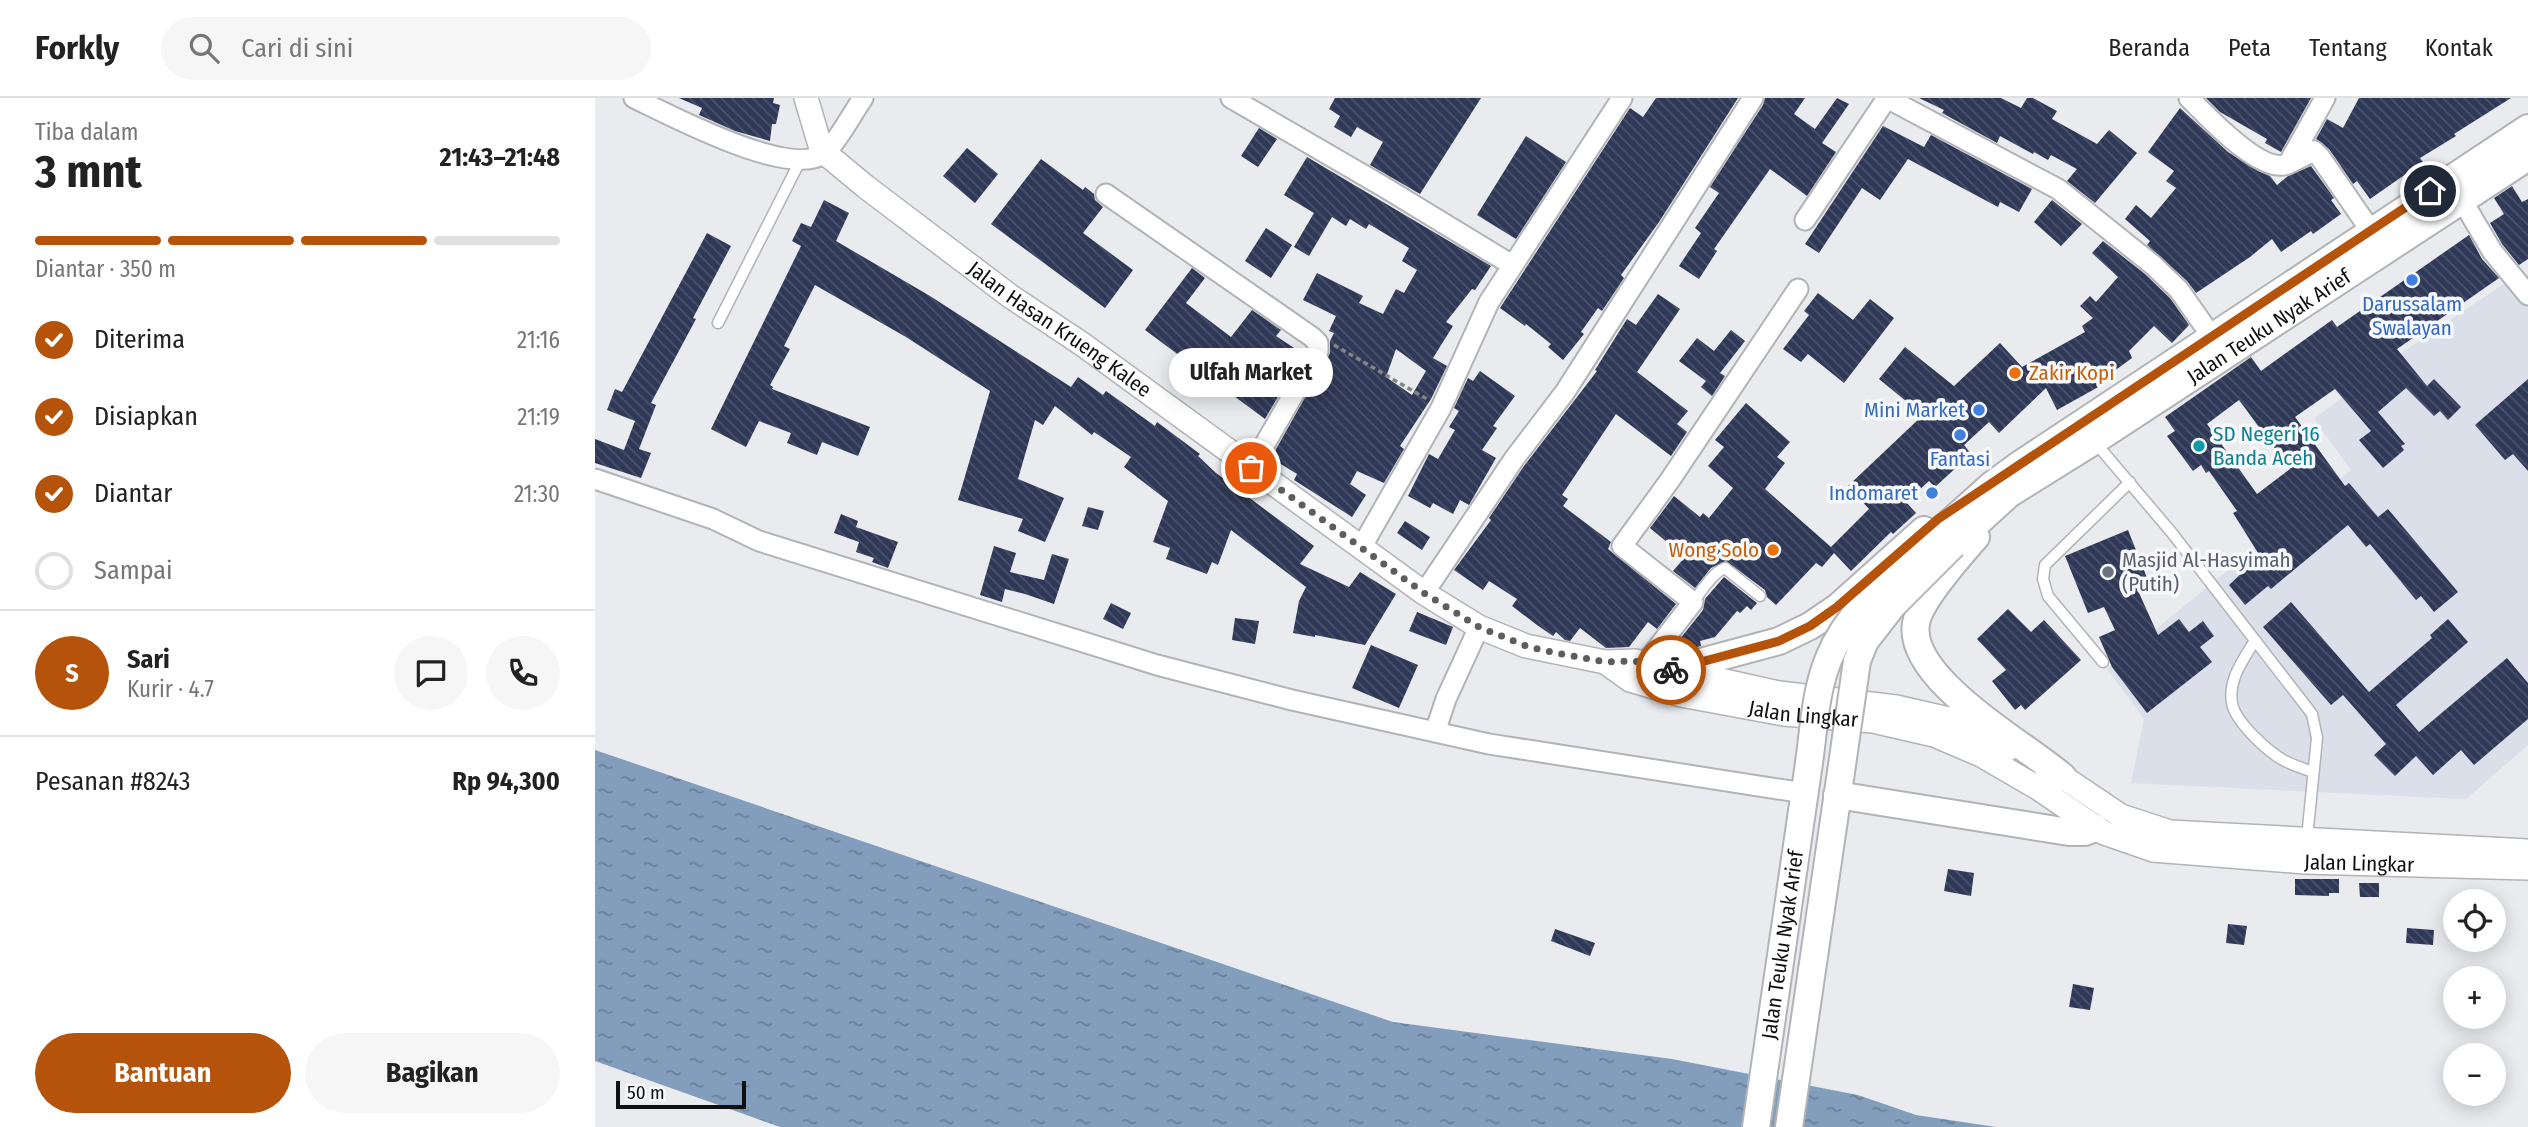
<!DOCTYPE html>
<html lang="id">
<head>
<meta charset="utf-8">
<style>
  :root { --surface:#fff; --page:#f6f6f6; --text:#222; --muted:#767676; --line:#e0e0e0; --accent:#b45309 }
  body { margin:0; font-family:"Fira Sans Condensed",sans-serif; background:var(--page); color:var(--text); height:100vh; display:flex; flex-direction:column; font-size:26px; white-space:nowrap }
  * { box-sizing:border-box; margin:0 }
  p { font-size:23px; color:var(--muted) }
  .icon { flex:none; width:38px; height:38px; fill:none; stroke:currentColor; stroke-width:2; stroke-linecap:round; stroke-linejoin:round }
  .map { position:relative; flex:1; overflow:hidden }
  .panel { display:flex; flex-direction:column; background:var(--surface); width:595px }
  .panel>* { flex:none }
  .buttons { position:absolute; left:1848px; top:791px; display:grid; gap:14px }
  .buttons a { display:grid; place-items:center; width:63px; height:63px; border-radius:50%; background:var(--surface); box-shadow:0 4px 18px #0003; font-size:35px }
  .scale { position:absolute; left:21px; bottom:18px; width:130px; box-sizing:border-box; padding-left:7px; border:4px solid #101011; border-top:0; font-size:19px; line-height:24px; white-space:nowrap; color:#101011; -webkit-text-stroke:5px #f7f8fc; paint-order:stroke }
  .pin { position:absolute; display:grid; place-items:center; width:60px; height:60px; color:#fff; margin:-30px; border:4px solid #fff; border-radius:50%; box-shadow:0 2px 7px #0007 }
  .courier { position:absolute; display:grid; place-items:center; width:70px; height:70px; margin:-35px; border:5px solid #b45309; border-radius:50%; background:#fff; color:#222; box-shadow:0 2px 9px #0007 }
  .bubble { position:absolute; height:49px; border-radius:24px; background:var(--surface); box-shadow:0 4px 18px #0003; font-size:23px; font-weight:700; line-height:49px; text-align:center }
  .summary em { font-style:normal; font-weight:700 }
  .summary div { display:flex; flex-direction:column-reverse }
  .summary { display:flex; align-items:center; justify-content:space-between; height:119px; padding:0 35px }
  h1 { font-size:46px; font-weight:700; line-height:52px }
  .bar { display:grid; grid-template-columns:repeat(4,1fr); gap:10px 7px; align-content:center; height:84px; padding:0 35px }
  .bar i { height:9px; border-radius:5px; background:var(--line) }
  .bar .on { background:var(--accent) }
  .bar p { grid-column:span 4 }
  .line { display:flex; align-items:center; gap:18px; padding:0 35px; border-top:2px solid var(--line) }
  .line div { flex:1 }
  .round { display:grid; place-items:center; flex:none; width:74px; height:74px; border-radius:37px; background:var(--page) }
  ol { padding:0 35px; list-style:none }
  li { display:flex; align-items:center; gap:21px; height:77px }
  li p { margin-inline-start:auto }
  li .icon { padding:7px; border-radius:50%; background:var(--accent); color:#fff; stroke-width:4 }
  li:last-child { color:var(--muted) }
  li i { width:38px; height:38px; border:4px solid var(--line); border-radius:50% }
  .button { display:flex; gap:14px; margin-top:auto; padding:14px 35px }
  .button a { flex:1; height:80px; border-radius:42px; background:var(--accent); color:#fff; font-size:28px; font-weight:700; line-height:80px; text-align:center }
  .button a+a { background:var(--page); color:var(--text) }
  header { display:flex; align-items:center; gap:42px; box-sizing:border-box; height:98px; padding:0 35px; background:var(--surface); border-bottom:2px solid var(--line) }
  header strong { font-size:33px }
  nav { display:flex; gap:38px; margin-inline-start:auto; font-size:24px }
  .search { width:490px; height:63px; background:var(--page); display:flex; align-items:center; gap:18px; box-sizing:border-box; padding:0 24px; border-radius:38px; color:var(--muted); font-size:26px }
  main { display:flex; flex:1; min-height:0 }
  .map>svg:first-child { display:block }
  .built { fill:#dbdfea; fill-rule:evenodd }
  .water { fill:url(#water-ripples) }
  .building { fill:url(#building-back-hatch); fill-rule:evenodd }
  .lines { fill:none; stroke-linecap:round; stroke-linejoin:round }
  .service-casing { stroke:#b2b3b6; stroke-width:13 }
  .minor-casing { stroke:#b2b3b6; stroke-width:23 }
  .tertiary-casing { stroke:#b2b3b6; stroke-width:26 }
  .secondary-casing { stroke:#b2b3b6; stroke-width:30 }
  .path { stroke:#848587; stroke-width:3.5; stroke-dasharray:5 3.5; stroke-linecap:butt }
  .service { stroke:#fff; stroke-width:10 }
  .minor { stroke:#fff; stroke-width:19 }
  .tertiary { stroke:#fff; stroke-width:23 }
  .secondary { stroke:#fff; stroke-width:26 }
  .secondary-bridge-casing { stroke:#b2b3b6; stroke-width:30; stroke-linecap:butt }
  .secondary-bridge { stroke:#fff; stroke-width:26 }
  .done { stroke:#5c5d5e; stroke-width:7; stroke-dasharray:0 12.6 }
  .route { stroke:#b45309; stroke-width:9 }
  .shop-dot { fill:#3f7fe0; stroke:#f7f8fc; stroke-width:2.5 }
  .food-dot { fill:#e8710a; stroke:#f7f8fc; stroke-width:2.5 }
  .culture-dot { fill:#0f9aa8; stroke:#f7f8fc; stroke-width:2.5 }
  .worship-dot { fill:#6b7280; stroke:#f7f8fc; stroke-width:2.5 }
  .labels { text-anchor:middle; stroke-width:7; stroke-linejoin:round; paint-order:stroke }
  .shop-label { font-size:21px; fill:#366cbe; stroke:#f7f8fc }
  .street-label { font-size:21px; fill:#101011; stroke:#f7f8fc }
  .food-label { font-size:21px; fill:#c56008; stroke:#f7f8fc; text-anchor:start }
  .culture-label { font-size:21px; fill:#0d838f; stroke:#f7f8fc; text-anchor:start }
  .worship-label { font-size:21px; fill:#5b616d; stroke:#f7f8fc; text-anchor:start }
</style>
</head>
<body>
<header>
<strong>Forkly</strong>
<div class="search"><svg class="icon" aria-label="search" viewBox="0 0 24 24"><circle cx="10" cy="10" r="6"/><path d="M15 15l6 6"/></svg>Cari di sini</div>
<nav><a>Beranda</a><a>Peta</a><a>Tentang</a><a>Kontak</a></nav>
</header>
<main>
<section class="panel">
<div class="summary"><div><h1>3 mnt</h1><p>Tiba dalam</p></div><em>21:43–21:48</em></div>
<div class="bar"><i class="on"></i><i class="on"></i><i class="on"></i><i></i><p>Diantar · 350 m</p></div>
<ol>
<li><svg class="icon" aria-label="check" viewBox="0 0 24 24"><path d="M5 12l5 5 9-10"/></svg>Diterima<p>21:16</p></li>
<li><svg class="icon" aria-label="check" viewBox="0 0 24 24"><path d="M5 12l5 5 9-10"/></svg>Disiapkan<p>21:19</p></li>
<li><svg class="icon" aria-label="check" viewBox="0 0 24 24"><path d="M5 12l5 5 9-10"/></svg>Diantar<p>21:30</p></li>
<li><i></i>Sampai</li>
</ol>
<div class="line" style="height:126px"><b class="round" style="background:var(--accent);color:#fff">S</b><div><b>Sari</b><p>Kurir · 4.7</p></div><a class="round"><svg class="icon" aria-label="chat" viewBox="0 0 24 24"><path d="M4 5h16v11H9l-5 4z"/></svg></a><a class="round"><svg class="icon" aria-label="phone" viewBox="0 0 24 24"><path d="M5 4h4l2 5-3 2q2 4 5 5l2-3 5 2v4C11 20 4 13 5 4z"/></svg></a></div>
<div class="line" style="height:91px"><div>Pesanan #8243</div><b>Rp 94,300</b></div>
<div class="button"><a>Bantuan</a><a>Bagikan</a></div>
</section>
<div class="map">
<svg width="1933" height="1029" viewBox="0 0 1933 1029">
  <defs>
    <pattern id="water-ripples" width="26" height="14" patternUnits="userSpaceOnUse" patternTransform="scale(1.75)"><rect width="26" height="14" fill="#829ebc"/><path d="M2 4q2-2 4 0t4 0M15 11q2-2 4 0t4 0" fill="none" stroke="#697f97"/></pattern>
    <pattern id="building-back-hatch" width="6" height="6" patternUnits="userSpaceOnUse" patternTransform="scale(1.75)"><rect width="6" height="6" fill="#2f3957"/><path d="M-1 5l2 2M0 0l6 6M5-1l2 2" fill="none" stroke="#4a526a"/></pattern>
  </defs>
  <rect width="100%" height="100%" fill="#e9ebee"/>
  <!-- built -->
  <path class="built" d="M1913,183L1933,206V647L1871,701L1536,685L1549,621L1512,571L1756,372L1719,321L1802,258ZM1793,411L1862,494L1839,514L1826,498L1821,501L1775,446L1771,449L1762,437ZM1696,505L1764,582L1736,607L1668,530ZM1852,521L1872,545L1801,607L1830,640L1784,621L1775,628L1755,605L1773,595L1837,540L1835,536ZM1780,658L1816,662L1800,678Z"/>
  <!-- water -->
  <path class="water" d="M0,652L798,924L1077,961L1263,997L1321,1017L1401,1029H185L0,963Z"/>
  <!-- building -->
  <path class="building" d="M84,0H179L178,5L185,7L181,26H177L175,43L140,33L104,17L107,10Z
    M740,0H886L825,96L775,67L788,44L762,29L756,39L739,29L745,18L734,11Z
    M1061,0H1143L1064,124L1026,177L1029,180L1007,213L1003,210L986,234L989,236L968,262L953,249L956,246L931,226L930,228L905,210L1035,10L1048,19Z
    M1170,0H1210L1199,16L1220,31L1242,0L1254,6L1227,45L1241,54L1212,98L1175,71L1119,151L1122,153L1104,181L1084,168L1106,135L1100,130L1124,95L1115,89L1168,7Z
    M1324,0H1406L1426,10L1432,0H1438L1462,13L1457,21L1502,46L1514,32L1542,55L1500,105L1472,83L1482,71L1456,57L1453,62L1439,54L1438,56L1405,38L1402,45L1347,15L1349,12Z
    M1611,0H1716L1686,54L1670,45L1672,41L1625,14Z
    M1764,0H1916L1859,36L1861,38L1825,60L1828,64L1775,101L1762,83L1758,86L1734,51L1721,41L1732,21L1748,30Z
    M1585,10L1633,54L1663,73L1675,78L1682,87L1693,78L1716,68L1739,100L1736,102L1746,116L1718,136L1716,133L1686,154L1677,141L1655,159L1601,195L1592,183L1552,147L1555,143L1530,121L1541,107L1556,120L1581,90L1571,83L1579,73L1553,54Z
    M1288,28L1329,49L1336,37L1437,91L1424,114L1405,104L1403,109L1313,61L1285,102L1267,90L1224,155L1210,146Z
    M664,30L682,41L663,69L646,58Z
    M931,38L971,64L921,141L882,117Z
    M372,50L403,76L380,105L348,78Z
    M712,59L896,168L880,192L877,191L851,224L858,228L838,260L852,268L836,301L805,348L809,351L789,385L762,373L755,386L771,397L757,419L699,382L702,376L676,360L735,255V243L739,235L734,233L741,218L708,202L722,175L768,198L764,205L788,216L801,191L809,195L822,172L807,163L814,150L774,126L771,131L755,121L751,128L737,119L714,158L699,149L719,115L689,97ZM801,251L831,273L817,297L791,279Z
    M446,61L488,92L490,89L499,96L500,102L508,109L488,135L538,172L510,210L396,126Z
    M1917,88L1927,104L1933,101V161L1924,167L1907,146L1895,125L1909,116L1899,100Z
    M229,102L254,115L241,143L335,198L476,289L483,279L508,297L511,293L560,328L562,324L605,356L603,358L621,375L719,448L705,466L754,489L765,474L801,496L770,547L720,537V539L698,535L704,503L711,489L636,432L623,467L617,464L612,476L571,461L575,450L558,444L573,403L529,369L536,359L499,334L497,337L460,308L448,327L440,322L423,381L469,400L450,444L423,433L428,421L363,402L395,293L311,239L220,187L189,248L195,251L175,287L178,289L177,291L275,329L263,358L227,344L222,357L192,345L196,335L164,323L151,349L116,331L206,148L197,143L206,125L216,129Z
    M1457,102L1487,126L1466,148L1439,124Z
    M671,130L697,147L676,180L650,163Z
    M112,135L136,148L98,220L101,221L56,305L61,307L44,351L56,355L46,380L0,365V341L29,352L40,323L12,312L20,291L27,294Z
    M1874,137L1887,161L1904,180L1802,251L1832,288L1839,281L1866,309L1853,322L1845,313L1839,318L1811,290L1783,314L1810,346L1806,348L1809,352L1788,370L1764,342L1776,333L1740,291L1700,319L1750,388L1754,385L1783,419L1793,411L1863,494L1839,514L1826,498L1821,502L1775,446L1771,449L1753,427L1676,491L1673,488L1650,507L1634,487L1665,458L1638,415L1642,413L1614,373L1611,375L1606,367L1598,373L1572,338L1580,333L1570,319L1656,259L1666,273L1737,222L1742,229ZM1644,302L1695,371L1662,396L1612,326Z
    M1508,143L1550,176L1575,200L1594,227L1577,245L1559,228L1534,253L1537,260L1511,279L1514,283L1462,312L1451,290L1404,335L1394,324L1369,347L1376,356L1340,389L1334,383L1311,404L1321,415L1298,436L1296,434L1256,473L1239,455L1227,469L1221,465L1181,507L1172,499L1170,492L1131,463L1116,470L1100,490L1078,473L1090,459L1055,430L1079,398L1105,419L1108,415L1114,420L1138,390L1113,368L1129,349L1120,342L1151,305L1195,344L1182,359L1190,365L1170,391L1236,449L1274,411L1253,388L1328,317L1284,281L1310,249L1359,288L1405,245L1427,269L1490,234L1487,228L1498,220L1485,208L1495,198L1501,204L1523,179L1497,155Z
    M597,170L610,180L591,205L636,239L657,212L686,232L681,238L708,256L670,321L550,232Z
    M1223,195L1258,222L1275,201L1299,220L1249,285L1213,256L1206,264L1188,251L1214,217L1209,213Z
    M1063,196L1085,211L1042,274L1093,313L1082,326L1092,334L1076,358L1021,316L967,397L973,401L968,408L1016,444L1013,451L1081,506L1062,531L1053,524L1034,549L1011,550L985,530L975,543L970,542L961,534L958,538L942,527L917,508L922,501L894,483L888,492L859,472L896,422L894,420L929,368L1002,273L1000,272L1032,221L1041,227Z
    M1136,232L1150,243L1125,275L1130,278L1117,298L1106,289L1111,283L1084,263L1102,240L1119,253Z
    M885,273L920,298L898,328L902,330L887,352L901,360L874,407L865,402L858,416L838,405L835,410L813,398L834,356L843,361L860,332L854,329L864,313L859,310L873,280L878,283Z
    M1933,281V373L1918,356L1910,362L1880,327Z
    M493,409L509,413L503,432L487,428Z
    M246,416L263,423L261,429L303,444L293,470L277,464L279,460L261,454L264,444L239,435Z
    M810,423L835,439L827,452L802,435Z
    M1533,432L1556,490L1544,495L1563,537L1584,521L1594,534L1608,523L1619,538L1605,549L1617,564L1552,615L1517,569L1504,539L1520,532L1509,509L1493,515L1470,458Z
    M399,448L421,455L415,474L449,482L457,456L474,461L459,506L430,496L410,491L407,504L385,497Z
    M1129,479L1162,505L1156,512L1152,508L1145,515L1142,513L1120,539L1105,543L1106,548L1073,556L1108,512L1110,501Z
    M1696,504L1774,594L1837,540L1835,537L1853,521L1873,544L1801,607L1824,634L1912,560L1933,585V621L1879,667L1866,652L1838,677L1821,658L1800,678L1779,657L1791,646L1748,597L1736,607L1668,529Z
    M516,505L536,515L528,531L508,521Z
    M1413,511L1436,534L1449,522L1486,562L1430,612L1426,607L1420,612L1397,583L1411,572L1382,541Z
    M822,514L858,529L851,547L814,533Z
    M640,520L664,523L660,546L637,542Z
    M776,547L823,567L804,610L757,590Z
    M1353,771L1379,775L1376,798L1349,793Z
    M1700,781H1744V795H1734V798L1700,797Z
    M1764,785H1784V799H1765Z
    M1633,826L1652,828L1649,847L1631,845Z
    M1812,830L1839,832L1838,847L1811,845Z
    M960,831L1000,845L995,858L956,843Z
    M1478,886L1499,890L1495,912L1474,909Z"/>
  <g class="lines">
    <!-- service casing -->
    <g class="service-casing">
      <path id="service" d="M123,225L206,61
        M1499,343L1577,435L1717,616L1722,640L1712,740
        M1098,504C1107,493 1117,475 1130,470L1165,498
        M1659,544C1648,562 1633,582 1637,605C1640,624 1675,656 1692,664C1700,668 1710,671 1718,674
        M1508,564L1453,498L1448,481L1450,467L1535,384"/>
    </g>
    <!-- minor casing -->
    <g class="minor-casing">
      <path id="minor" d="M39,0C73,16 199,84 231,54C244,41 257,16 268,0
        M636,0L789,89L917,167
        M1594,0C1612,18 1666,77 1693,66L1730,0
        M1693,66L1719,53L1725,59L1776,133
        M1861,92L1897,153L1933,197
        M511,96L717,239L723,245V254L656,370
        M1210,122L1292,0L1463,91L1558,167L1584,192L1617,239
        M0,381L118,421L164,443L562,567L697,602L894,646L1209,695
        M766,450L846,310L894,204L1027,0
        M829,495L919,361L970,294L1158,0
        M1050,566L1098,504L1027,448L1075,382L1203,191
        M840,634L851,601L884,529"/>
    </g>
    <!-- tertiary casing -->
    <g class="tertiary-casing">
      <g id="tertiary">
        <path id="s1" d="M211,0L225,47L230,55L271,89L415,198L487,246L829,495L884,529L931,548L1010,564L1040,563L1184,595L1301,609L1367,624L1413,651"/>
        <path id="s2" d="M1010,564L1035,582L1086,597L1189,616L1278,623L1339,637L1386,657L1443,690L1509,735L1558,752L1710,764L1933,770"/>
        <path d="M1452,672L1468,679L1526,718L1575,734L1933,753"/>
      </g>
    </g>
    <!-- secondary casing -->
    <g class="secondary-casing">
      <g id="secondary">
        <path d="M1343,435L1398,386L1424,367L1933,30"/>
        <path d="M1381,439C1366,456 1328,500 1322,521C1305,578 1432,647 1468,679"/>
        <path id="s3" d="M1358,447L1414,396L1499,343L1933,59"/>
        <path d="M1076,572L1184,543L1215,528L1243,509L1329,432"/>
        <path d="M1242,697L1474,734H1490L1500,730"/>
        <path id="s4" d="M1161,1029L1214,665"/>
        <path d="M1194,1029L1246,674"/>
      </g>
    </g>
    <!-- path -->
    <path class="path" d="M739,247L832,301"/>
    <!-- service -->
    <use href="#service" class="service"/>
    <!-- minor -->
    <use href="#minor" class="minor"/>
    <!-- tertiary -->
    <use href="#tertiary" class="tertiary"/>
    <!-- secondary -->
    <use href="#secondary" class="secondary"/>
    <!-- secondary-bridge casing -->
    <g class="secondary-bridge-casing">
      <path id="secondary-bridge" d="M1214,665C1219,630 1220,593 1234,560C1254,509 1305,472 1343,435
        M1246,674L1262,563L1270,543L1298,507L1358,447"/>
    </g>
    <!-- secondary-bridge -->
    <use href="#secondary-bridge" class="secondary-bridge"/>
  </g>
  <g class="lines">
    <!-- done -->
    <path class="done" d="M656,370L829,495L884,529L931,548L951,553L1010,564L1040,563L1076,572"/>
    <!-- route -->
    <path class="route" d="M1076,572L1184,543L1215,528L1242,509L1343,421L1835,93"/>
  </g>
  <!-- markers -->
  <g class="shop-dot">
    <circle cx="1817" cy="182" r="7"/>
    <circle cx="1384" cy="312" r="7"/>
    <circle cx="1365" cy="337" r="7"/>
    <circle cx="1337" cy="395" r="7"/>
  </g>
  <g class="food-dot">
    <circle cx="1420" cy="275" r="7"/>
    <circle cx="1178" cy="452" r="7"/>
  </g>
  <circle class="culture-dot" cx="1604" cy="348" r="7"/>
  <circle class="worship-dot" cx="1513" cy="474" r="7"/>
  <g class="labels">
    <!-- shop labels -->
    <g class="shop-label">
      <text x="1817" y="213">Darussalam<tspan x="1817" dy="24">Swalayan</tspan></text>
      <text x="1370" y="319" text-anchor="end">Mini Market</text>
      <text x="1365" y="368">Fantasi</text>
      <text x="1323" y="402" text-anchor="end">Indomaret</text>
    </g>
    <!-- street labels -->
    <g class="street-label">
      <text dy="7" stroke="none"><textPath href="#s3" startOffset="385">Jalan Teuku Nyak Arief</textPath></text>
      <text dy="7" stroke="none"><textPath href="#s1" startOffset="352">Jalan Hasan Krueng Kalee</textPath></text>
      <text dy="7" stroke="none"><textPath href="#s2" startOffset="208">Jalan Lingkar</textPath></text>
      <text dy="7" stroke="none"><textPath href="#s2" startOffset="796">Jalan Lingkar</textPath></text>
      <text dy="7" stroke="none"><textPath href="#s4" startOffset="184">Jalan Teuku Nyak Arief</textPath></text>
    </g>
    <!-- food labels -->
    <g class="food-label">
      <text x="1434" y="282">Zakir Kopi</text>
      <text x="1164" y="459" text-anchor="end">Wong Solo</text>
    </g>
    <!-- culture labels -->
    <g class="culture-label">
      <text x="1618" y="343">SD Negeri 16<tspan x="1618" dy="24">Banda Aceh</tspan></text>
    </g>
    <!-- worship labels -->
    <g class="worship-label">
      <text x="1527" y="469">Masjid Al-Hasyimah<tspan x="1527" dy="24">(Putih)</tspan></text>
    </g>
  </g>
</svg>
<div class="buttons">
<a><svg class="icon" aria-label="locate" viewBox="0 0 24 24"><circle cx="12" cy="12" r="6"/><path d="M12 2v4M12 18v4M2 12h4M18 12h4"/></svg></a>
<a>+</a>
<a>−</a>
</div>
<div class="scale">50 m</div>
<div class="pin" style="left:656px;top:370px;background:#ea580c"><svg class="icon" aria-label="bag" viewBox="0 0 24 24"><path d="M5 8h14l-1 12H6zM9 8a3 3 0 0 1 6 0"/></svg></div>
<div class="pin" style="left:1835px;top:93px;background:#1f2937"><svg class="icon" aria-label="home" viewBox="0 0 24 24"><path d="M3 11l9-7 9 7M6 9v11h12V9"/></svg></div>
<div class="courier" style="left:1076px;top:572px"><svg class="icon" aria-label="bike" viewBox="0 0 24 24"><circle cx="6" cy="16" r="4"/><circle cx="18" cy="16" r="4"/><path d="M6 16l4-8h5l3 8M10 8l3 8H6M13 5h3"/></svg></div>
<div class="bubble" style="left:574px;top:250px;width:164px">Ulfah Market</div>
</div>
</main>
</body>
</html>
